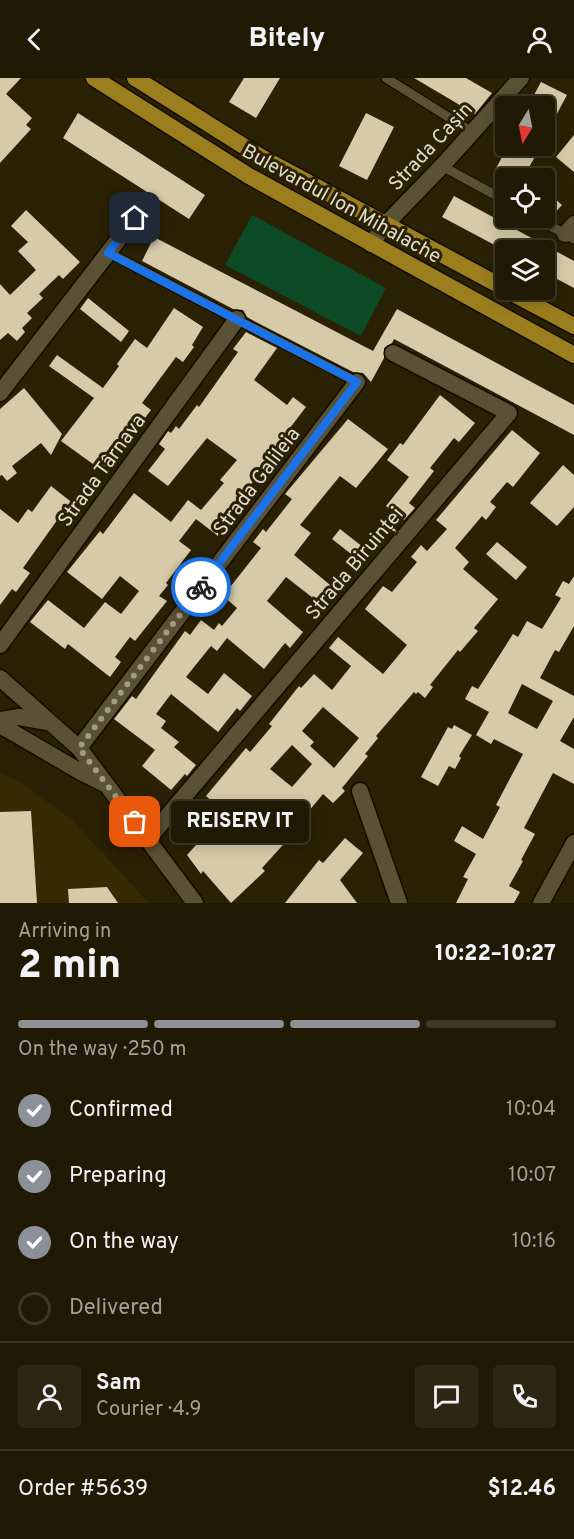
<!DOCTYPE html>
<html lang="en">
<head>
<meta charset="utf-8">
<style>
  :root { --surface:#201903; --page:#2d2612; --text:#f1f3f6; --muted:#a2a09a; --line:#3d3825; --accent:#8c9099 }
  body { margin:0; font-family:Overpass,sans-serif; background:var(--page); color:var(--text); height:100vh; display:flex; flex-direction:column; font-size:22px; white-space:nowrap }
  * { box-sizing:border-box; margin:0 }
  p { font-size:20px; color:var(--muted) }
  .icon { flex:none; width:33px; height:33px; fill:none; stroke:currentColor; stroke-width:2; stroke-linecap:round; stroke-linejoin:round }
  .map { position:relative; height:825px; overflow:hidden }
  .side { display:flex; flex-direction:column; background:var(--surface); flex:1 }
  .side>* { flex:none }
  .needle { width:39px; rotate:190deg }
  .tools { position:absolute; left:495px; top:18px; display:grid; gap:12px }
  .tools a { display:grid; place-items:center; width:60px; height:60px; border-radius:6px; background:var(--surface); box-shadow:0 3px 15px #0003,0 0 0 2px var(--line); font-size:30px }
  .pin { position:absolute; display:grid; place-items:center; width:51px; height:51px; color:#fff; margin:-26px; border-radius:12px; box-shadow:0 3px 9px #0006 }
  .courier { position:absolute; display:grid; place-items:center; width:60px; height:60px; margin:-30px; border:4px solid #1a73e8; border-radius:50%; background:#fff; color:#222; box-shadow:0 2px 8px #0007 }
  .bubble { position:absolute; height:42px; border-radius:6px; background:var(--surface); box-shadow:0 3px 15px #0003,0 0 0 2px var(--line); font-size:20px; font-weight:800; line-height:42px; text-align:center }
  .summary em { font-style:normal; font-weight:800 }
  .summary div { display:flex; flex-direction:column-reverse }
  .summary { display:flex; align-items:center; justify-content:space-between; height:102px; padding:0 18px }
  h1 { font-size:39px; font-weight:800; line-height:45px }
  .bar { display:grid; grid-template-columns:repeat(4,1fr); gap:9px 6px; align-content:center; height:72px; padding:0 18px }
  .bar i { height:8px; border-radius:4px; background:var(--line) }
  .bar .active { background:var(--accent) }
  .bar p { grid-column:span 4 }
  .line { display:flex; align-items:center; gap:15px; padding:0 18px; border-top:2px solid var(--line) }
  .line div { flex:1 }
  .round { display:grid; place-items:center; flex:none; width:63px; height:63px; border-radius:6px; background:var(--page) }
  ol { padding:0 18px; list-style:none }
  li { display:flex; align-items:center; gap:18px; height:66px }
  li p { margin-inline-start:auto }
  li .icon { padding:6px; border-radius:50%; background:var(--accent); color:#fff; stroke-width:4 }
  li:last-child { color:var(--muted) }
  li i { width:33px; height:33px; border:3px solid var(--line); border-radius:50% }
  header { display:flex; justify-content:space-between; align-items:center; height:78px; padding:0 18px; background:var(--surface); font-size:27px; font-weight:800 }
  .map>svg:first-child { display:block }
  .built { fill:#362a03 }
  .green { fill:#0c4a25 }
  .building { fill:#d6caa9; fill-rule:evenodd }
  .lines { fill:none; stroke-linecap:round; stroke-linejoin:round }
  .service-casing { stroke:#120b00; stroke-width:11 }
  .minor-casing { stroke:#120b00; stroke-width:19 }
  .tertiary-casing { stroke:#120b00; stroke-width:19 }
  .primary-casing { stroke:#120b00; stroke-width:19 }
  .service { stroke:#5b5134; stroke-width:9 }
  .minor { stroke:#5b5134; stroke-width:16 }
  .tertiary { stroke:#5b5134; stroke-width:16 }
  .primary { stroke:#9b7e1e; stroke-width:16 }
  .done { stroke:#a29b86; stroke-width:6; stroke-dasharray:0 10.8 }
  .route { stroke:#1a73e8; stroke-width:8 }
  .labels { text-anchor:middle; stroke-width:6; stroke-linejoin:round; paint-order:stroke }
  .street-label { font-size:20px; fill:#e2dccc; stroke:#2b2104 }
</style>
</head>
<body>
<header><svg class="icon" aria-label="back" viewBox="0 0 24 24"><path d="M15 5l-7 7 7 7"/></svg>Bitely<svg class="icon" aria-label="person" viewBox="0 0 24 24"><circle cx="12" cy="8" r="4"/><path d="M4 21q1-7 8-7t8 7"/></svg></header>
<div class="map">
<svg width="574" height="825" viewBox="0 0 574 825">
  <rect width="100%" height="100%" fill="#2b2104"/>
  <!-- built -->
  <path class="built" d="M0,695L18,703L70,740L149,825H0Z"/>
  <!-- green -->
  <path class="green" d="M252,137L386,210L361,258L225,187Z"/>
  <!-- building -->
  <path class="building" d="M0,0H21L6,16L32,40L26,47L31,51L0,85Z
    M244,0H280L256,40L229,24Z
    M414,0H466L492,15L475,36Z
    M541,4L567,17L544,60V28H528Z
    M78,35L205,117L189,141L63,60Z
    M366,35L394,49L367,102L339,88Z
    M574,57V94L556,79Z
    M508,68H541L523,100H506L494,94Z
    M544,111L562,127L552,138L544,131Z
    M454,118L574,183V210L544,194V172H504L442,139Z
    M26,132L80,184L63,201L59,197L39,216L43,220L27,235L32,240L22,250L25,254L17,263L8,255L0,262V206L10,217L36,192L18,173L28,164L11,148Z
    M154,159L373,273L397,231L574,327V357L394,261L392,265L384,270V280L371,304L363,295L353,294L254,243L247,239L243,232L233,231L142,183Z
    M88,220L129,253L121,264L80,231Z
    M174,230L203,249L192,267L194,269L183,284L176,279L142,325L151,332L104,394L61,363L94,320L49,288L57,277L103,310L119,288L117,286L135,261L147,270Z
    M246,254L277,270L254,302L287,327L293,319L306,329L283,359L291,365L263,402L258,398L228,433L234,438L218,458L196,441L179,463L191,472L166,505L168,507L159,518L167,523L135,563L130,559L115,579L121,584L110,599L68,566L65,571L30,544L48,522L84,550L105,524L121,536L139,513L120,498L102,521L67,494L100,453L103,456L134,415L171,444L188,422L201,432L224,405L220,402L237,382L207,360L168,408L148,393L165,371L159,366L168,353L171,355L176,348L179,351L197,327L199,329L238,274L233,271Z
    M24,310L62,356L51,377L41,365L12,388L17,395L7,403L2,397L0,398V331Z
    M440,317L475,345L459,364L454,360L430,390L434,393L409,425L415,430L404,442L386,428L409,399L387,382L400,365L403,367Z
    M348,341L388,371L356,410L340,398L300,447L311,455L294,477L335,511L322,527L286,499L267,523L303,554L290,570L285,565L264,591L227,560L217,573L211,568L186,599L208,616L224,595L252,618L240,633L237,630L218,654L171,616L156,636L166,643L161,650L179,664L174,669L196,687L187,698L185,696L171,712L142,688L155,672L114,641L132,618L136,621L185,553L190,557L201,542L214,552L219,545L222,548L237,530L223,518L261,470L253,464L263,451L266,454L292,421L285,416Z
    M512,352L540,375L513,409L507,404L490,424L496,429L486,442L482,438L455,470L469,484L463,491L498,521L474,550L478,553L460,574L458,572L430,607L433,609L425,620L418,614L416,616L414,614L376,658L378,660L365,676L368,678L342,710L345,713L333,725L323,716L289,757L291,758L262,790L265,793L231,825L203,793L201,796L187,777L206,756L211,761L230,739L206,718L246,670L250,674L272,648L269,646L299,608L301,610L314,596L332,612L351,588L329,570L338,559L383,596L407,567L365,531L383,508L392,514L417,484L411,479L421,467L427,473L447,451L436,442ZM323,629L359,660L334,690L310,668L314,664L302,653ZM292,667L312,686L292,709L270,691Z
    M563,387L574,397V429L557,448L530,425Z
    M51,408L79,430L71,441L63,434L23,490L30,495L16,514L12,511L0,527V431L18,445L28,431L32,434Z
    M340,451L368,473L360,483L332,461Z
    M497,464L527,489L516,502L486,476Z
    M574,498V548L559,574L555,572L540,600L574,618V639L560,663L574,671V706L553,695L524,750L535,756L521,782L523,783L509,808L520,814L514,825H456L468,801L463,799L476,776L454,763L462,748L483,761L500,729L496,727L523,676L494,661L491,666L476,657L489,634L465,621L472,608L478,611L513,556L518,559L527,543L542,551L561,520L555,517L563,503L569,506ZM522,606L553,623L537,651L508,635Z
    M454,647L472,657L459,678L461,680L455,691L449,688L438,708L421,699L448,649L452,651Z
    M31,733L37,825H0V734Z
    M345,760L363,775L340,802L357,825H285L319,782L323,785Z
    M107,809L118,825H69L68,811Z"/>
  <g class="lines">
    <!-- service casing -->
    <g class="service-casing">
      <path id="service" d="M386,0L472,54
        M442,88L506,123
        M536,140L574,161
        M109,175L357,304"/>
    </g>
    <!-- minor casing -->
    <g class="minor-casing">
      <path id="minor" d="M565,156L574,146
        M371,166L385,147L442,88L521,0
        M0,315L135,140
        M0,567L237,241
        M79,670L357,304
        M360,713L399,825
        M148,761L509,335L393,275
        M541,825L574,765"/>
    </g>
    <!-- tertiary casing -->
    <g class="tertiary-casing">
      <path id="tertiary" d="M0,600L79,670L195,825
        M0,642L19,639L47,644
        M0,647L79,693L105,706"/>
    </g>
    <!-- primary casing -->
    <g class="primary-casing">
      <path id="primary" d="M94,0L249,98L574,277
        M135,0L261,79L506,211
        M506,212L574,248"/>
    </g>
    <!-- service -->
    <use href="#service" class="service"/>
    <!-- minor -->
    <use href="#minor" class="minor"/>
    <!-- tertiary -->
    <use href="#tertiary" class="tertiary"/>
    <!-- primary -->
    <use href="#primary" class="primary"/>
  </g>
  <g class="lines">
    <!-- done -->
    <path class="done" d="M135,744L79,670L201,509"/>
    <!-- route -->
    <path class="route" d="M135,140L108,175L357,304L201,509"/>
  </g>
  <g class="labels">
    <!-- street labels -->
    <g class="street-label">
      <text transform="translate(430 68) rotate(-47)" y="7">Strada Cașin</text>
      <text transform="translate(342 125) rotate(29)" y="7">Bulevardul Ion Mihalache</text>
      <text transform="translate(101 392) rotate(-54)" y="7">Strada Târnava</text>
      <text transform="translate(256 403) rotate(-53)" y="7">Strada Galileia</text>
      <text transform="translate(354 485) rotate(-50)" y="7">Strada Biruinței</text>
    </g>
  </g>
</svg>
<div class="tools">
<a><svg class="needle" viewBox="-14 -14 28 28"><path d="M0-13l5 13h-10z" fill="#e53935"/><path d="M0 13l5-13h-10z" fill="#a2a09a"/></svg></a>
<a><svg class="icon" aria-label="locate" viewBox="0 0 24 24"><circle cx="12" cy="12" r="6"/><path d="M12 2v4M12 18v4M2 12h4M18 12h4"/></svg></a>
<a><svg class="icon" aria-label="layers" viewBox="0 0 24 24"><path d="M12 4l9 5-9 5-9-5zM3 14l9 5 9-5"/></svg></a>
</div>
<div class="pin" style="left:135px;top:744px;background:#ea580c"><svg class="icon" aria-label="bag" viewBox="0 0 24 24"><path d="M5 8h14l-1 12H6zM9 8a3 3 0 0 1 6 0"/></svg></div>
<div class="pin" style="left:135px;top:140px;background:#1f2937"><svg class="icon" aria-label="home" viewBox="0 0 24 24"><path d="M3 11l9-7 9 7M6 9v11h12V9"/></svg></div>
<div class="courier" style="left:201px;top:509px"><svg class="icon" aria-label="bike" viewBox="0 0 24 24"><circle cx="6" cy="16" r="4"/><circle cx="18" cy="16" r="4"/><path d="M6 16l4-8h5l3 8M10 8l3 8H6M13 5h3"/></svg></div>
<div class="bubble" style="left:171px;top:723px;width:138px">REISERV IT</div>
</div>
<section class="side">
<div class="summary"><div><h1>2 min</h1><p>Arriving in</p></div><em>10:22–10:27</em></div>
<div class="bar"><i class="active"></i><i class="active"></i><i class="active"></i><i></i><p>On the way · 250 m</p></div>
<ol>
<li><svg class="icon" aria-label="check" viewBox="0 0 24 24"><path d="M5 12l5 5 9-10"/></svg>Confirmed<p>10:04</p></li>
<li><svg class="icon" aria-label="check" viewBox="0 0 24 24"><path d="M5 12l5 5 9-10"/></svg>Preparing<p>10:07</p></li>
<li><svg class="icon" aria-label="check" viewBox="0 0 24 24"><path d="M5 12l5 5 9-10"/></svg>On the way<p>10:16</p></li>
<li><i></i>Delivered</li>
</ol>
<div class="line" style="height:108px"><a class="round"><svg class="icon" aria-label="person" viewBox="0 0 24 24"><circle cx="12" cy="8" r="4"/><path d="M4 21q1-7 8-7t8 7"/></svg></a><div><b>Sam</b><p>Courier · 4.9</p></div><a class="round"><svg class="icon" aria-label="chat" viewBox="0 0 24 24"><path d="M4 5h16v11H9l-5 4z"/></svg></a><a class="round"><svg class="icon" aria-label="phone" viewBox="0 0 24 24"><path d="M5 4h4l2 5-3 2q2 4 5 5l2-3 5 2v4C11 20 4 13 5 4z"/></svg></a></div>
<div class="line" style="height:78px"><div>Order #5639</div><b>$12.46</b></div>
</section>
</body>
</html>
